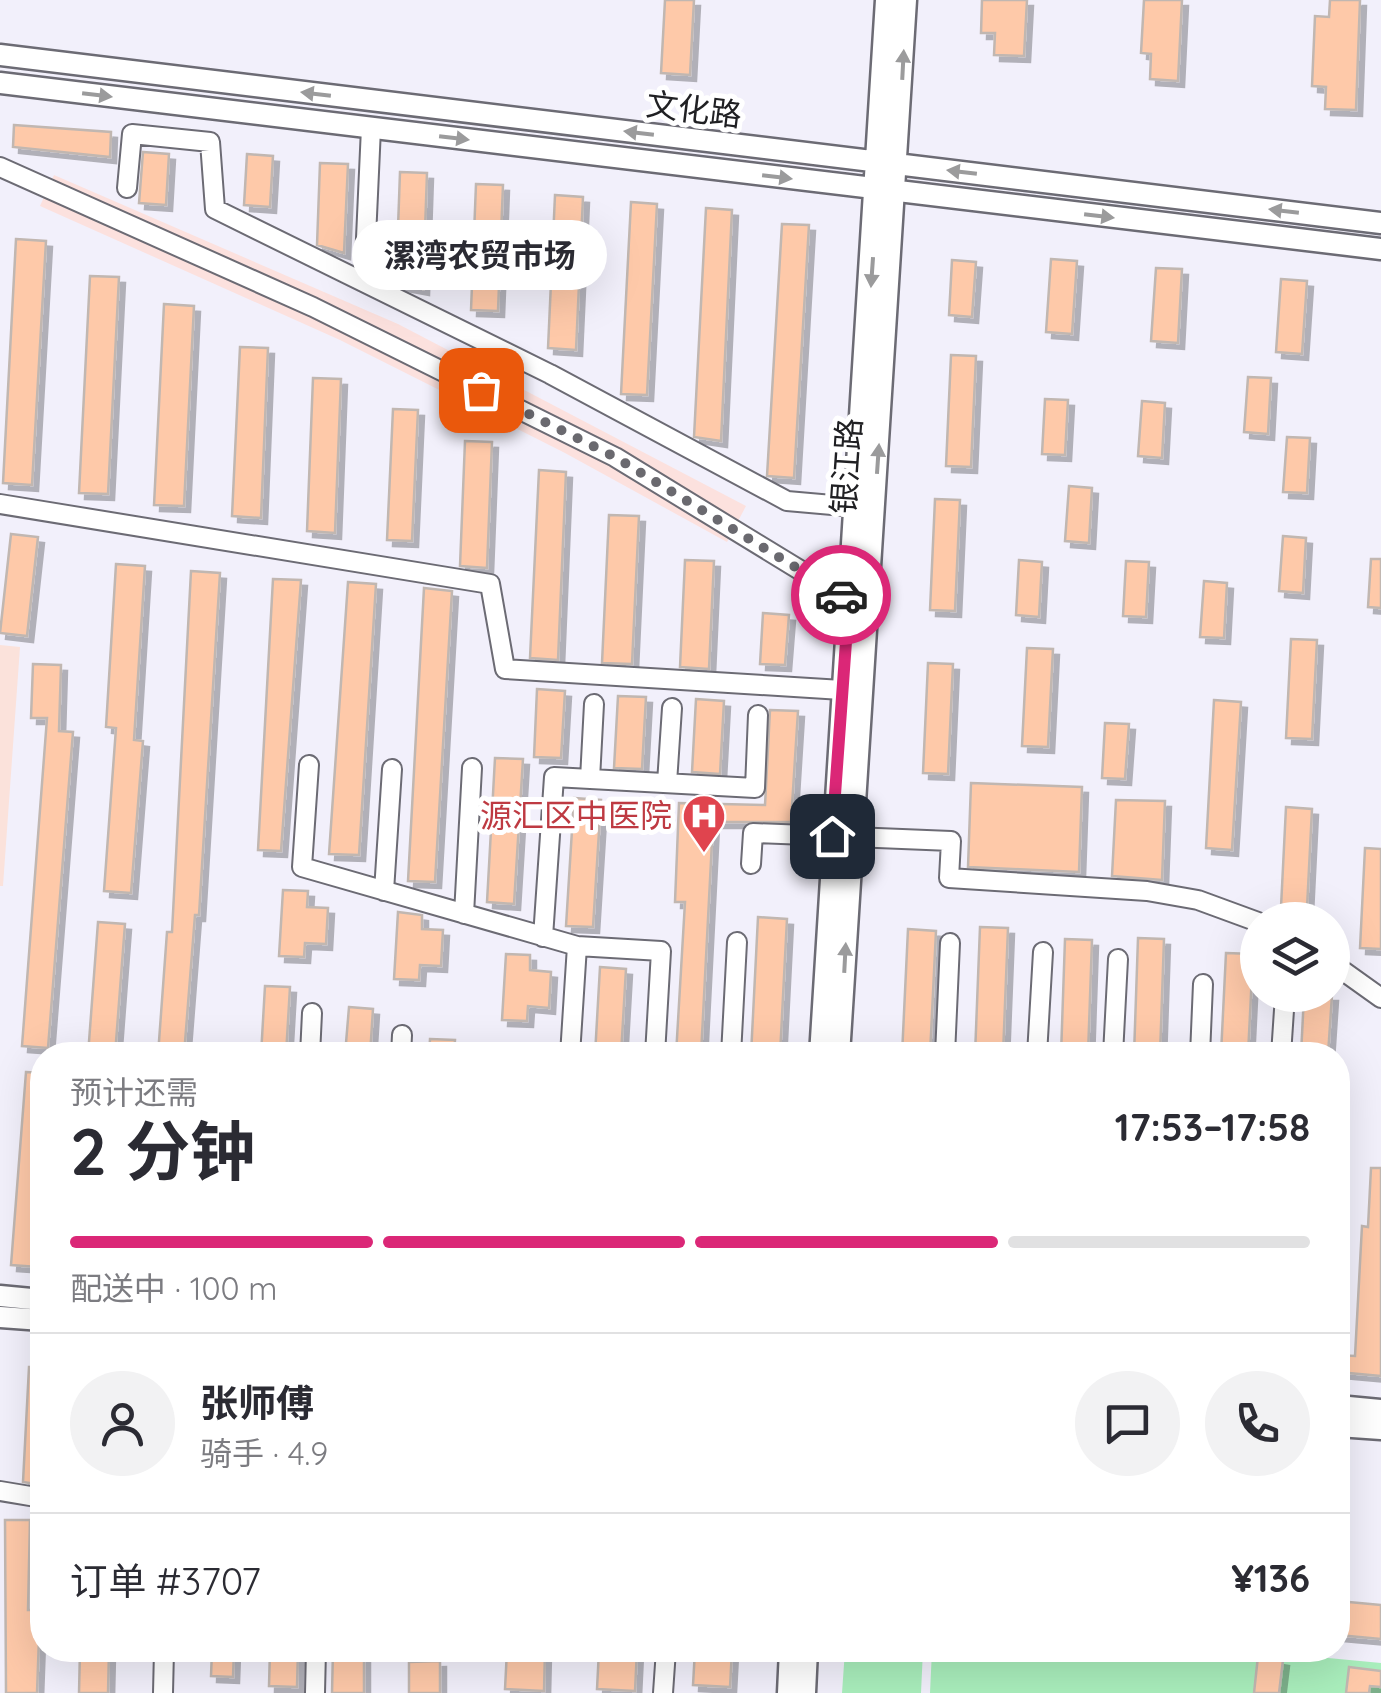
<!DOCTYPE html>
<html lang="zh">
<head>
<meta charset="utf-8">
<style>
  :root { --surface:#fff; --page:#f2f2f3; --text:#2b2b33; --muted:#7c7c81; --line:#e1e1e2; --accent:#db2777 }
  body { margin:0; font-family:Quicksand,"Noto Sans SC",sans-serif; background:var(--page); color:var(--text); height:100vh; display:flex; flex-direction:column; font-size:38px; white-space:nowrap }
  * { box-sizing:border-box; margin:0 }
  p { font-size:32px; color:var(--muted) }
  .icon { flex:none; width:55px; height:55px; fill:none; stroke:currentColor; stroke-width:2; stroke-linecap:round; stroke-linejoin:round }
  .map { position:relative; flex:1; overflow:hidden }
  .details { position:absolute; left:30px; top:1042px; width:1320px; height:620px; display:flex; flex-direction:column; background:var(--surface); border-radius:40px; box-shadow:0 10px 40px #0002 }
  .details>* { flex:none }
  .fabs { position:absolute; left:1240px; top:902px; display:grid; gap:20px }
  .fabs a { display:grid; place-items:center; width:110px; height:110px; border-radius:50%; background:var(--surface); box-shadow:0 10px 40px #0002; font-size:50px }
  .pin { position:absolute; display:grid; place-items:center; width:85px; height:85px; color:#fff; margin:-42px; border-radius:20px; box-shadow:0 5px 15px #0006 }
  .courier { position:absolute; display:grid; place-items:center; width:100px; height:100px; margin:-50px; border:8px solid #db2777; border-radius:50%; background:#fff; color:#222; box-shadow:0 2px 12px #0007 }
  .bubble { position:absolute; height:70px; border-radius:35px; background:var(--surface); box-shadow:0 10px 40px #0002; font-size:32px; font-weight:700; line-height:70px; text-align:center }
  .headline em { font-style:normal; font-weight:700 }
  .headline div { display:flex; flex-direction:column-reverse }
  .headline { display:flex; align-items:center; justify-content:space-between; height:170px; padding:0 40px }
  h1 { font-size:65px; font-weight:700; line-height:75px }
  .bar { display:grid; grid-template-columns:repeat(4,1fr); gap:15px 10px; align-content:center; height:120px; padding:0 40px }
  .bar i { height:12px; border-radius:8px; background:var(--line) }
  .bar .selected { background:var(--accent) }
  .bar p { grid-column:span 4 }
  .line { display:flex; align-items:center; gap:25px; padding:0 40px; border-top:2px solid var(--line) }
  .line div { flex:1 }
  .round { display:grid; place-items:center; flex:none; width:105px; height:105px; border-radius:52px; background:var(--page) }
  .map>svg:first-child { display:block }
  .commercial { fill:#fce1de }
  .industrial { fill:#fbe2db }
  .green { fill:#a9eebc }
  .building { fill:#fec9a9; stroke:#c1b7b1; stroke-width:2.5; filter:url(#shadow) }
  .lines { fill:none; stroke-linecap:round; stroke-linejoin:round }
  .minor-casing { stroke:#6c6b74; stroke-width:22 }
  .tertiary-casing { stroke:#6c6b74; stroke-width:25 }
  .minor { stroke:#fff; stroke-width:18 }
  .tertiary { stroke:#fff; stroke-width:20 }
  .oneway { fill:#9b9b9c }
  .done { stroke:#6a696f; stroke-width:10; stroke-dasharray:0 18 }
  .route { stroke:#db2777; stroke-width:12 }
  .labels { text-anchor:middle; stroke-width:10; stroke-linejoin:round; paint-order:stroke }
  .street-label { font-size:32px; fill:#202023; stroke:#fff }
  .health-label { font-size:32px; fill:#be3a42; stroke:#fff; text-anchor:end }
</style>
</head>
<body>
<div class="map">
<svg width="1381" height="1693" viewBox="0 0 1381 1693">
  <defs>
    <filter id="shadow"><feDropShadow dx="6" dy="6" stdDeviation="0" flood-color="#0004"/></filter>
  </defs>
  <rect width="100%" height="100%" fill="#f2f0fb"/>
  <!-- commercial -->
  <path class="commercial" d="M54,175L398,324L746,506L727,542L565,453L340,340L40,206Z"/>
  <!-- industrial -->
  <path class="industrial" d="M0,645L20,647L3,886H0Z"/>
  <!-- green -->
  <path class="green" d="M845,1650H923L921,1693H842Z
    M932,1650H1245L1381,1663V1693H930Z"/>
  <!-- building -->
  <path class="building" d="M665,0H694L690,75L661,73Z
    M982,0H1027L1024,56L994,55L995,33H981Z
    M1144,0H1182L1178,81L1150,79L1151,54L1141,53Z
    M1330,0H1360L1356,110L1325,109L1326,87L1312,86L1315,16L1329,17Z
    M14,125L111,132L110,157L13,147Z
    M143,152L169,154L166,205L139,203Z
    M247,154L273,156L270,207L244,205Z
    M320,163L348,164L344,253L317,245Z
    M400,172L427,173L423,289L396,284Z
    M476,184L503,185L498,311L471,310Z
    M555,195L583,197L576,350L548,348Z
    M631,202L657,204L647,395L621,394Z
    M706,208L732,210L721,441L694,437Z
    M782,224L809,225L794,478L767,476Z
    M16,239L46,241L32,485L3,483Z
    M1051,259L1077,261L1072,334L1046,332Z
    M952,260L976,262L972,317L949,315Z
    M1156,268L1182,269L1178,343L1151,341Z
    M90,276L119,277L108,494L79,493Z
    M1281,279L1307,281L1302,354L1276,352Z
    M164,304L194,306L184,506L154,505Z
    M240,347L268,348L261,518L232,516Z
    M951,355L976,356L971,467L946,466Z
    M1248,377L1271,378L1268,434L1244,432Z
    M313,378L341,379L335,533L307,531Z
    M1045,399L1068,400L1065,455L1042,454Z
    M1142,401L1165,403L1162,458L1138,456Z
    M393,409L418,410L412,541L387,540Z
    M1287,437L1310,438L1307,493L1283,492Z
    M465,441L492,442L487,568L460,566Z
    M539,470L566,472L558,660L530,658Z
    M1069,486L1092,488L1089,543L1065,541Z
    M935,499L960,500L955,611L930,610Z
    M609,515L639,516L632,664L602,663Z
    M11,534L38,537L27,636L0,633Z
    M1283,536L1306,538L1303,593L1279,591Z
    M1371,559H1381V608L1368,607Z
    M685,560L714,561L709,669L680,667Z
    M1019,560L1042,562L1039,617L1016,615Z
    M1126,561L1149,562L1146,617L1123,616Z
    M116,564L145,566L134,740L143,741L131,893L104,891L116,728L106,727Z
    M191,571L220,573L199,915H195L184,1055H158L167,932H172Z
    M273,579L301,580L281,851L258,850Z
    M1204,581L1227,583L1224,638L1200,637Z
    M348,582L376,584L359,855L329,854Z
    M424,588L452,591L435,882L408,881Z
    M763,613L789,615L785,665L760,664Z
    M1291,639L1317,640L1312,739L1286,738Z
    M1027,648L1053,649L1048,747L1022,746Z
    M928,663L953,664L948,774L923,773Z
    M33,664L61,665L59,731L73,732L48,1048L22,1046L47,718H31Z
    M537,689L565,691L561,758L534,757Z
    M618,696L646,697L642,769L614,768Z
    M696,699L724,701L720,774L692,772Z
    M1214,700L1241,702L1232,850L1206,848Z
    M770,710L798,711L791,822H713L701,1055H676L685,902H675L679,803L765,805Z
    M1105,723L1129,724L1125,779L1102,778Z
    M495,758L523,759L514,904L487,902Z
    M971,783L1082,787L1079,872L968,867Z
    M574,798L601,800L593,927L566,926Z
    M1116,800L1165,801L1162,880L1112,876Z
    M1286,807L1312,809L1307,908L1281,907Z
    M1365,848L1381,849V949L1360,948Z
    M283,890L308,891L307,907L328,908L326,944L305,943L304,957L279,956Z
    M398,912L422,915V929L443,930L441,966L420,965L419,980L394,979Z
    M758,917L787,919L780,1055H751Z
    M98,922L125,924L115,1055H88Z
    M980,927L1008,928L1003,1055H975Z
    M908,929L936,931L930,1055H902Z
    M1138,938L1164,939L1160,1055H1134Z
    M1065,939L1092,940L1088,1055H1061Z
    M1226,953L1253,954L1248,1055L1221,1054Z
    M506,954L530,955V970L551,972L549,1008L528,1006L527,1021L502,1020Z
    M600,967L626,969L621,1055H595Z
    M265,986L290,987L286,1055H261Z
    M1304,995H1332L1328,1055H1301Z
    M349,1007L373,1009L370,1055H345Z
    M430,1039L455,1040L454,1055H429Z
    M26,1072L42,1073L38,1267L11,1265Z
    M1371,1168H1381V1376L1338,1372V1355L1355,1356L1362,1226L1368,1227Z
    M29,1367H42V1485L23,1482Z
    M5,1520H30L28,1610H40L37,1693H6Z
    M1338,1601L1381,1605V1639L1338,1635Z
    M80,1650H109L108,1693H79Z
    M212,1650H234L233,1677L211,1676Z
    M270,1650H298L297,1687L269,1686Z
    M333,1650H364V1693H332Z
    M507,1650H545L544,1691L505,1689Z
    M599,1650H637L635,1691L597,1689Z
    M695,1650H732L730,1687L693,1685Z
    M1258,1656L1283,1660L1279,1693H1254Z
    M440,1661V1693H409V1662Z
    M1349,1667L1381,1671V1687L1370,1686L1369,1693H1346Z"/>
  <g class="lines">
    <!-- minor casing -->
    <g class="minor-casing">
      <path id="minor" d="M0,167L313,307L615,457L849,600
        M127,188L132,134L210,142L215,209L550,374L787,501L855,507
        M364,282L371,128
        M0,504L490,584L505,669L842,690
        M309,765L302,867L577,946L661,951L655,1055
        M590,779L594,704
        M667,783L672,708
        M853,837L951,841L949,878L1147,891L1198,900L1258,922
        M751,864L753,833L832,836
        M384,891L392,769
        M464,914L472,768
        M543,937L554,777L755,788L758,715
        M1332,963L1381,998
        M310,1055L312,1013
        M401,1055L402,1035
        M570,1055L577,946
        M731,1055L737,942
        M945,1055L950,943
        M1037,1055L1043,952
        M1113,1055L1118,959
        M1200,1055L1203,984
        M1281,1055L1285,995
        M1338,1236V1276
        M0,1491L42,1498
        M163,1693L164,1650
        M315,1693L316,1650
        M663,1693L666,1650"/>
    </g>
    <!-- tertiary casing -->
    <g class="tertiary-casing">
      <path id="tertiary" d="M0,55L1381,223
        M0,83L1381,249
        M820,1055L886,0
        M839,1055L906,0
        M0,1296L42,1300
        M0,1317L42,1320
        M1338,1406L1381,1410
        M1338,1426L1381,1429
        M788,1693L790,1650
        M805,1693L807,1650"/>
    </g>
    <!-- minor -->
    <use href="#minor" class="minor"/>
    <!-- tertiary -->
    <use href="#tertiary" class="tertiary"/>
  </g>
  <!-- one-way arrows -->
  <defs><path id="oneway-solid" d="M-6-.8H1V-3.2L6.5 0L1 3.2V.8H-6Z" transform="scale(2.5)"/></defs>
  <g class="oneway">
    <use href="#oneway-solid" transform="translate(903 65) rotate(-87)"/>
    <use href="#oneway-solid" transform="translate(316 94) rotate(-173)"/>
    <use href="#oneway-solid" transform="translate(97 95) rotate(7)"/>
    <use href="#oneway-solid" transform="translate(639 133) rotate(-173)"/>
    <use href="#oneway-solid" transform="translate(454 138) rotate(7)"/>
    <use href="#oneway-solid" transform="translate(962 172) rotate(-173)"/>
    <use href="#oneway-solid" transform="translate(777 177) rotate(7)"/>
    <use href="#oneway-solid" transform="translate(1284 211) rotate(-173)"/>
    <use href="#oneway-solid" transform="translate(1099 216) rotate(7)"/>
    <use href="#oneway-solid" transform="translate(872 272) rotate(94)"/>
    <use href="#oneway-solid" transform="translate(878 459) rotate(-86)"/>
    <use href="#oneway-solid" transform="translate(845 958) rotate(-87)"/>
  </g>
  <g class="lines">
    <!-- done -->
    <path class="done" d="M481,390L615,457L841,595"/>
    <!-- route -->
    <path class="route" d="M832,836L849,600L841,595"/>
  </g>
  <!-- icons -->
  <defs>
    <g id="hospital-pin" transform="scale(2.25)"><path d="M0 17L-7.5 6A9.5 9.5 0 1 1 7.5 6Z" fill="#e0444e" stroke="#fff"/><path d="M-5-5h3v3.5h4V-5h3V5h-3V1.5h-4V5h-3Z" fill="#fff"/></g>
  </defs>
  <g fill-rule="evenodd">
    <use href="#hospital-pin" x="704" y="816"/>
  </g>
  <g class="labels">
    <!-- street labels -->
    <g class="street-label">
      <text transform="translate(694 110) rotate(7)" y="11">文化路</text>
      <text transform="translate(847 466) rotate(-86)" y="11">银江路</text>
    </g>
    <!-- health labels -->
    <g class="health-label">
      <text x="672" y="827">源汇区中医院</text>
    </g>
  </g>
</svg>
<div class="fabs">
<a><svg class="icon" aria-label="layers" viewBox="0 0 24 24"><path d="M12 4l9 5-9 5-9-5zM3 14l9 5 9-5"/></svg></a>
</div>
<div class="pin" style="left:481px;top:390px;background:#ea580c"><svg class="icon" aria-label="bag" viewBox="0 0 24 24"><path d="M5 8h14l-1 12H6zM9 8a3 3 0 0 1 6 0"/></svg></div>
<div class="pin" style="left:832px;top:836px;background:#1f2937"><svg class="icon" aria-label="home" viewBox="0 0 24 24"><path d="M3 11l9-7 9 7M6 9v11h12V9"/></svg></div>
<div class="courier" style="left:841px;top:595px"><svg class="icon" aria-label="car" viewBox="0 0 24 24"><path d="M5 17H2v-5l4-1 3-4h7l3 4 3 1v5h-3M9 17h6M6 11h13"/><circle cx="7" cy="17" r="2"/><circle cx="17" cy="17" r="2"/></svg></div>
<div class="bubble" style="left:352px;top:220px;width:255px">漯湾农贸市场</div>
<section class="details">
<div class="headline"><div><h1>2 分钟</h1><p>预计还需</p></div><em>17:53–17:58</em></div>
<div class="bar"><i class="selected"></i><i class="selected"></i><i class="selected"></i><i></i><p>配送中 · 100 m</p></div>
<div class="line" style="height:180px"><a class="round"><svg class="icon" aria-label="person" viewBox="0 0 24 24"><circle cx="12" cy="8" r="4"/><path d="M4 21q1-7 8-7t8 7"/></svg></a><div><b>张师傅</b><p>骑手 · 4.9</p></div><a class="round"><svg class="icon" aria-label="chat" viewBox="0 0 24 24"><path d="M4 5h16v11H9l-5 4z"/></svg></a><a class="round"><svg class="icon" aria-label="phone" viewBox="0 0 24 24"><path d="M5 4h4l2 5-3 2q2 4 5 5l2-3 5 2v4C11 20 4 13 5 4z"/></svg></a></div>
<div class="line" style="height:130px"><div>订单 #3707</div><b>¥136</b></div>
</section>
</div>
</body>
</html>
